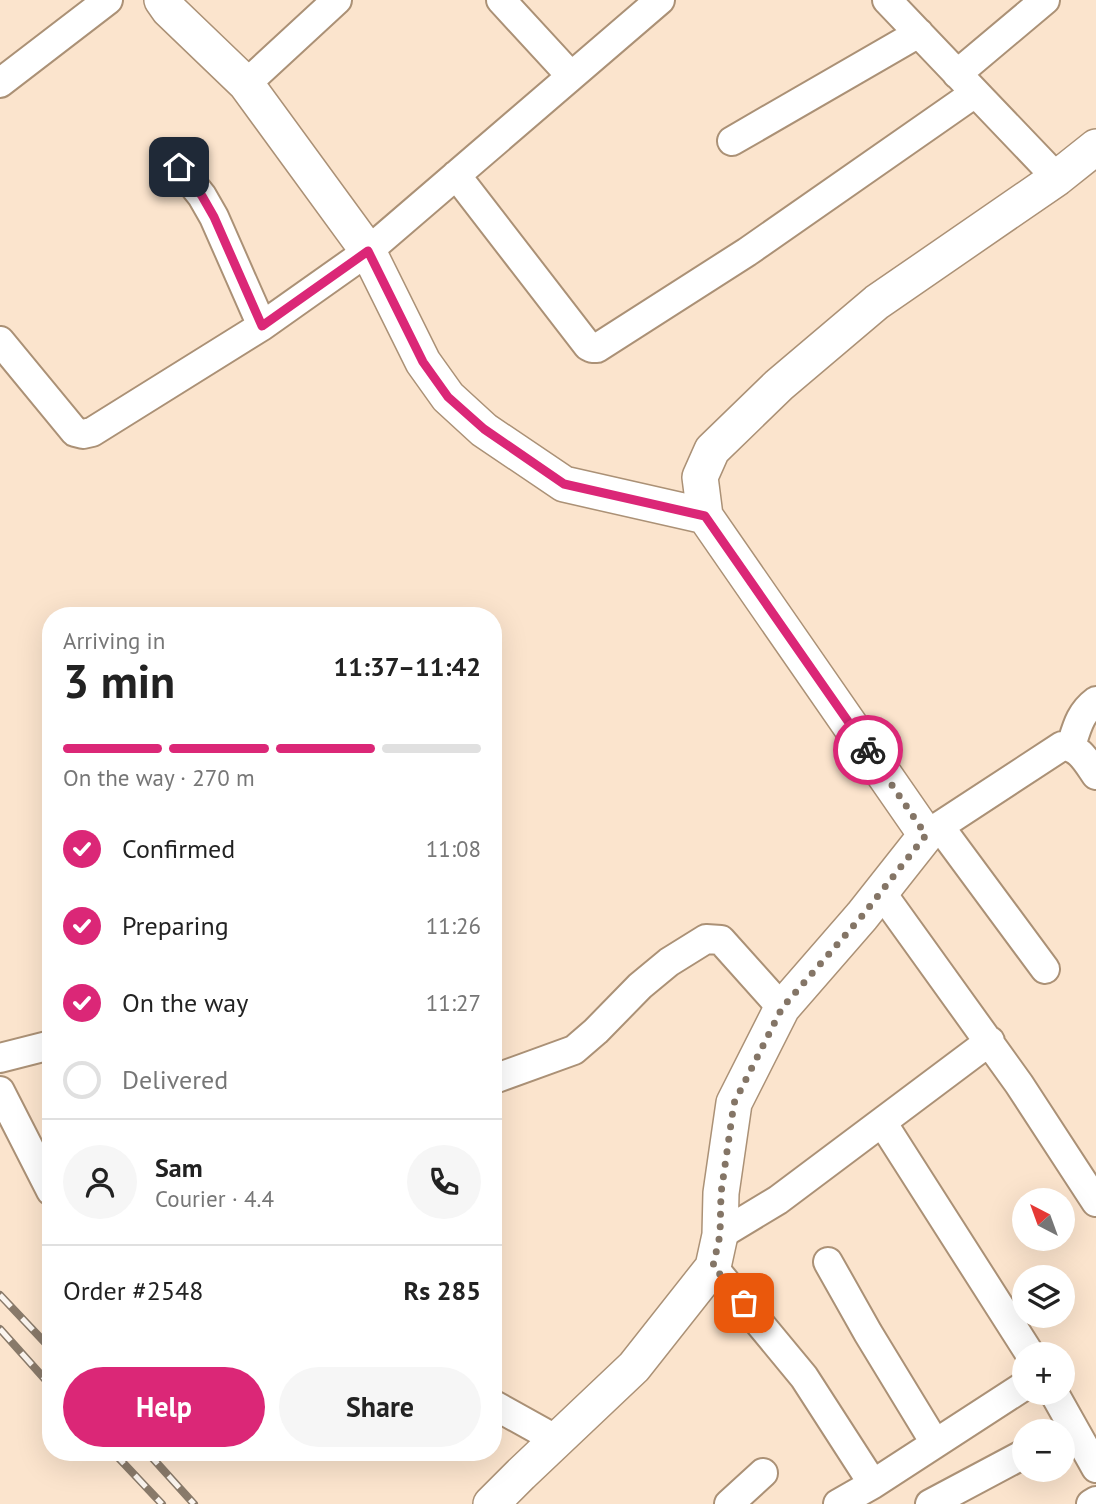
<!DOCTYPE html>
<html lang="en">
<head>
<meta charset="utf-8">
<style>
  :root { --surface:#fff; --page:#f6f6f6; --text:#222; --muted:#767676; --line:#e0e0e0; --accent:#db2777 }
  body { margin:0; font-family:"PT Sans",sans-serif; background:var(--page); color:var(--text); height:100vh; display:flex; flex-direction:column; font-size:26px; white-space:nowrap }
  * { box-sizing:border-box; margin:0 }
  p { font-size:23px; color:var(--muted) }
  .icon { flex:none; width:38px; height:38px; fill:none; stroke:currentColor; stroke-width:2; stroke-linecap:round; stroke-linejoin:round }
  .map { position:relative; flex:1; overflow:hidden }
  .details { position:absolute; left:42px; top:607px; width:460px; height:854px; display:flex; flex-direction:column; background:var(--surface); border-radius:28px; box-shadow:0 7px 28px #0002 }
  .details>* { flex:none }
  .needle { width:46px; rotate:319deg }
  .controls { position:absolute; left:1012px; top:1188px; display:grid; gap:14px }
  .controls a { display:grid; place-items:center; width:63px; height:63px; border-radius:50%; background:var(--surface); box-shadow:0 7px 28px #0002; font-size:35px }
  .pin { position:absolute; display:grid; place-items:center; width:60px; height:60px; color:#fff; margin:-30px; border-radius:14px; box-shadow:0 4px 10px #0006 }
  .courier { position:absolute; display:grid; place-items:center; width:70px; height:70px; margin:-35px; border:5px solid #db2777; border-radius:50%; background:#fff; color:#222; box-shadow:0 2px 9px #0007 }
  .head em { font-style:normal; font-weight:700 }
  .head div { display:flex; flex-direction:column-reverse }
  .head { display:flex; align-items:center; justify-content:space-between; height:119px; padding:0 21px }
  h1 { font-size:46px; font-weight:700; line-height:52px }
  .bar { display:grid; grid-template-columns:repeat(4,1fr); gap:10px 7px; align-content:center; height:84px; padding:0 21px }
  .bar i { height:9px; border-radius:5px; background:var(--line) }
  .bar .active { background:var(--accent) }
  .bar p { grid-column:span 4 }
  .line { display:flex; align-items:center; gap:18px; padding:0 21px; border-top:2px solid var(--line) }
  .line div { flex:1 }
  .round { display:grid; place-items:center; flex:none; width:74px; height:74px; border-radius:37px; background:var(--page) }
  ol { padding:0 21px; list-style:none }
  li { display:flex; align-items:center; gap:21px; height:77px }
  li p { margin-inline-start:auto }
  li .icon { padding:7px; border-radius:50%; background:var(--accent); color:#fff; stroke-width:4 }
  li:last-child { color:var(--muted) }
  li i { width:38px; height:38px; border:4px solid var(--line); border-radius:50% }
  .button { display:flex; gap:14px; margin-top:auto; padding:14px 21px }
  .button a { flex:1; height:80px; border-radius:42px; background:var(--accent); color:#fff; font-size:28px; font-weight:700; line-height:80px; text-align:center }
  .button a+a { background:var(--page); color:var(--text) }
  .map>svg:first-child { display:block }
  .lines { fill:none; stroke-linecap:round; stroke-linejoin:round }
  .minor-casing { stroke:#ab9176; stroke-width:32 }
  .tertiary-casing { stroke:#ab9176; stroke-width:38 }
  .minor { stroke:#fff; stroke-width:28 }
  .tertiary { stroke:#fff; stroke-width:35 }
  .rail-casing { stroke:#897a6a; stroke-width:8 }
  .rail { stroke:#fbf5ef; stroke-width:5; stroke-dasharray:16; stroke-linecap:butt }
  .done { stroke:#847566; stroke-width:7; stroke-dasharray:0 12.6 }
  .route { stroke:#db2777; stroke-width:9 }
</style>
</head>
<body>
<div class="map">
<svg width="1096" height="1504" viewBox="0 0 1096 1504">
  <rect width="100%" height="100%" fill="#fbe4cd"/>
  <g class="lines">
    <!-- minor casing -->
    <g class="minor-casing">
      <path id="minor" d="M501,0L571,76
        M887,0L1057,178
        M957,74L1045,0
        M0,83L108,0
        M246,84L337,0
        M732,141L919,33
        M179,167L202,196L214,217L262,326
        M456,175L588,346L592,348H597L747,252L975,93
        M0,341L75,432L83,434L92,432L262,326L368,251L660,0
        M1071,746C1077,727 1080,713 1096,701
        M940,827L1045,969
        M926,835L1062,746C1079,746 1087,762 1096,775
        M881,892L1019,1084L1096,1202
        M0,1058L51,1045
        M494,1079L574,1050L596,1031L640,986L669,962L706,939L721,940L782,1008
        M0,1091L51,1191
        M882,1122L1030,1354
        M720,1235L778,1200L990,1041
        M828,1262L868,1333L935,1443
        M713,1267L804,1377L873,1484
        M1054,1393L1096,1468
        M494,1405L557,1440
        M729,1504L763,1473
        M838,1504L873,1484L1024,1386
        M930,1504L1024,1454
        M1091,1504L1096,1501"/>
    </g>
    <!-- tertiary casing -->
    <g class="tertiary-casing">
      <path id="tertiary" d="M162,0L169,10L246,84L368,251L423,362L448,397L484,430L564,484L705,516
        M491,1504L521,1474L634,1367L713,1267L720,1235L721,1193L734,1103L782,1008L862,916L926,835L705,516L700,477L712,450L779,385L877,302L1057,178L1096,147"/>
    </g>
    <!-- minor -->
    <use href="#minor" class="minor"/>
    <!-- tertiary -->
    <use href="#tertiary" class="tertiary"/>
    <!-- rail casing -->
    <g class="rail-casing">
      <path id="rail" d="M0,1295L51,1349
        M0,1329L51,1386
        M113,1452L162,1504
        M147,1452L194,1504"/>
    </g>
    <!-- rail -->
    <use href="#rail" class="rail"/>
  </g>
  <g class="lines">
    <!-- done -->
    <path class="done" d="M744,1303L713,1266L720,1235L721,1193L734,1103L782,1008L862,916L926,835L868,750"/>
    <!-- route -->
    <path class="route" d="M179,167L202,196L214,217L262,326L368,251L423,362L448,397L484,429L564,484L705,516L868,750"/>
  </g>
</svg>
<div class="controls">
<a><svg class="needle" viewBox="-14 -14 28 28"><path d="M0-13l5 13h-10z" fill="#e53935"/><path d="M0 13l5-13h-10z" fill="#767676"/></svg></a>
<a><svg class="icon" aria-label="layers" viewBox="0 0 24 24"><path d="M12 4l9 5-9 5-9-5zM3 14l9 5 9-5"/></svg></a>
<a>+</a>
<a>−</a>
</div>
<div class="pin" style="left:744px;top:1303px;background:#ea580c"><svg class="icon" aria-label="bag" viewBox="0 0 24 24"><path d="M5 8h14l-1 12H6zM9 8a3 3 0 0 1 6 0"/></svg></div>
<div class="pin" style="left:179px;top:167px;background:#1f2937"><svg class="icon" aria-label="home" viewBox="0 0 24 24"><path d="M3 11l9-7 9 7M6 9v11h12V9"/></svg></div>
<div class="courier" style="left:868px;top:750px"><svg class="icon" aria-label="bike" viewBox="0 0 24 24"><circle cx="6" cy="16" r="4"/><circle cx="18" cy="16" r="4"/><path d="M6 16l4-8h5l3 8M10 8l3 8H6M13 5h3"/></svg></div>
<section class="details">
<div class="head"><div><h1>3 min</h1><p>Arriving in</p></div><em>11:37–11:42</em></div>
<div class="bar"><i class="active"></i><i class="active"></i><i class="active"></i><i></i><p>On the way · 270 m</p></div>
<ol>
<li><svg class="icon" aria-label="check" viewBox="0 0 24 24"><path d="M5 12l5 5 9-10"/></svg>Confirmed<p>11:08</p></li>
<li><svg class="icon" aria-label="check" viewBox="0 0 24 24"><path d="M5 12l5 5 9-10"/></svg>Preparing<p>11:26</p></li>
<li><svg class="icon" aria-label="check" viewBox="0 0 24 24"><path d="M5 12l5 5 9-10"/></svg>On the way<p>11:27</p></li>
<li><i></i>Delivered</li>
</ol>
<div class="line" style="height:126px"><a class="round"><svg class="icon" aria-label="person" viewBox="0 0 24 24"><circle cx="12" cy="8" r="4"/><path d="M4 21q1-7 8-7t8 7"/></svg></a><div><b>Sam</b><p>Courier · 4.4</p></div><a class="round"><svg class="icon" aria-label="phone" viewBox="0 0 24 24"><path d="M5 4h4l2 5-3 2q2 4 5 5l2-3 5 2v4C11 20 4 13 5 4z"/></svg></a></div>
<div class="line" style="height:91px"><div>Order #2548</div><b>Rs 285</b></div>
<div class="button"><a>Help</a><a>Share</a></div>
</section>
</div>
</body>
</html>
